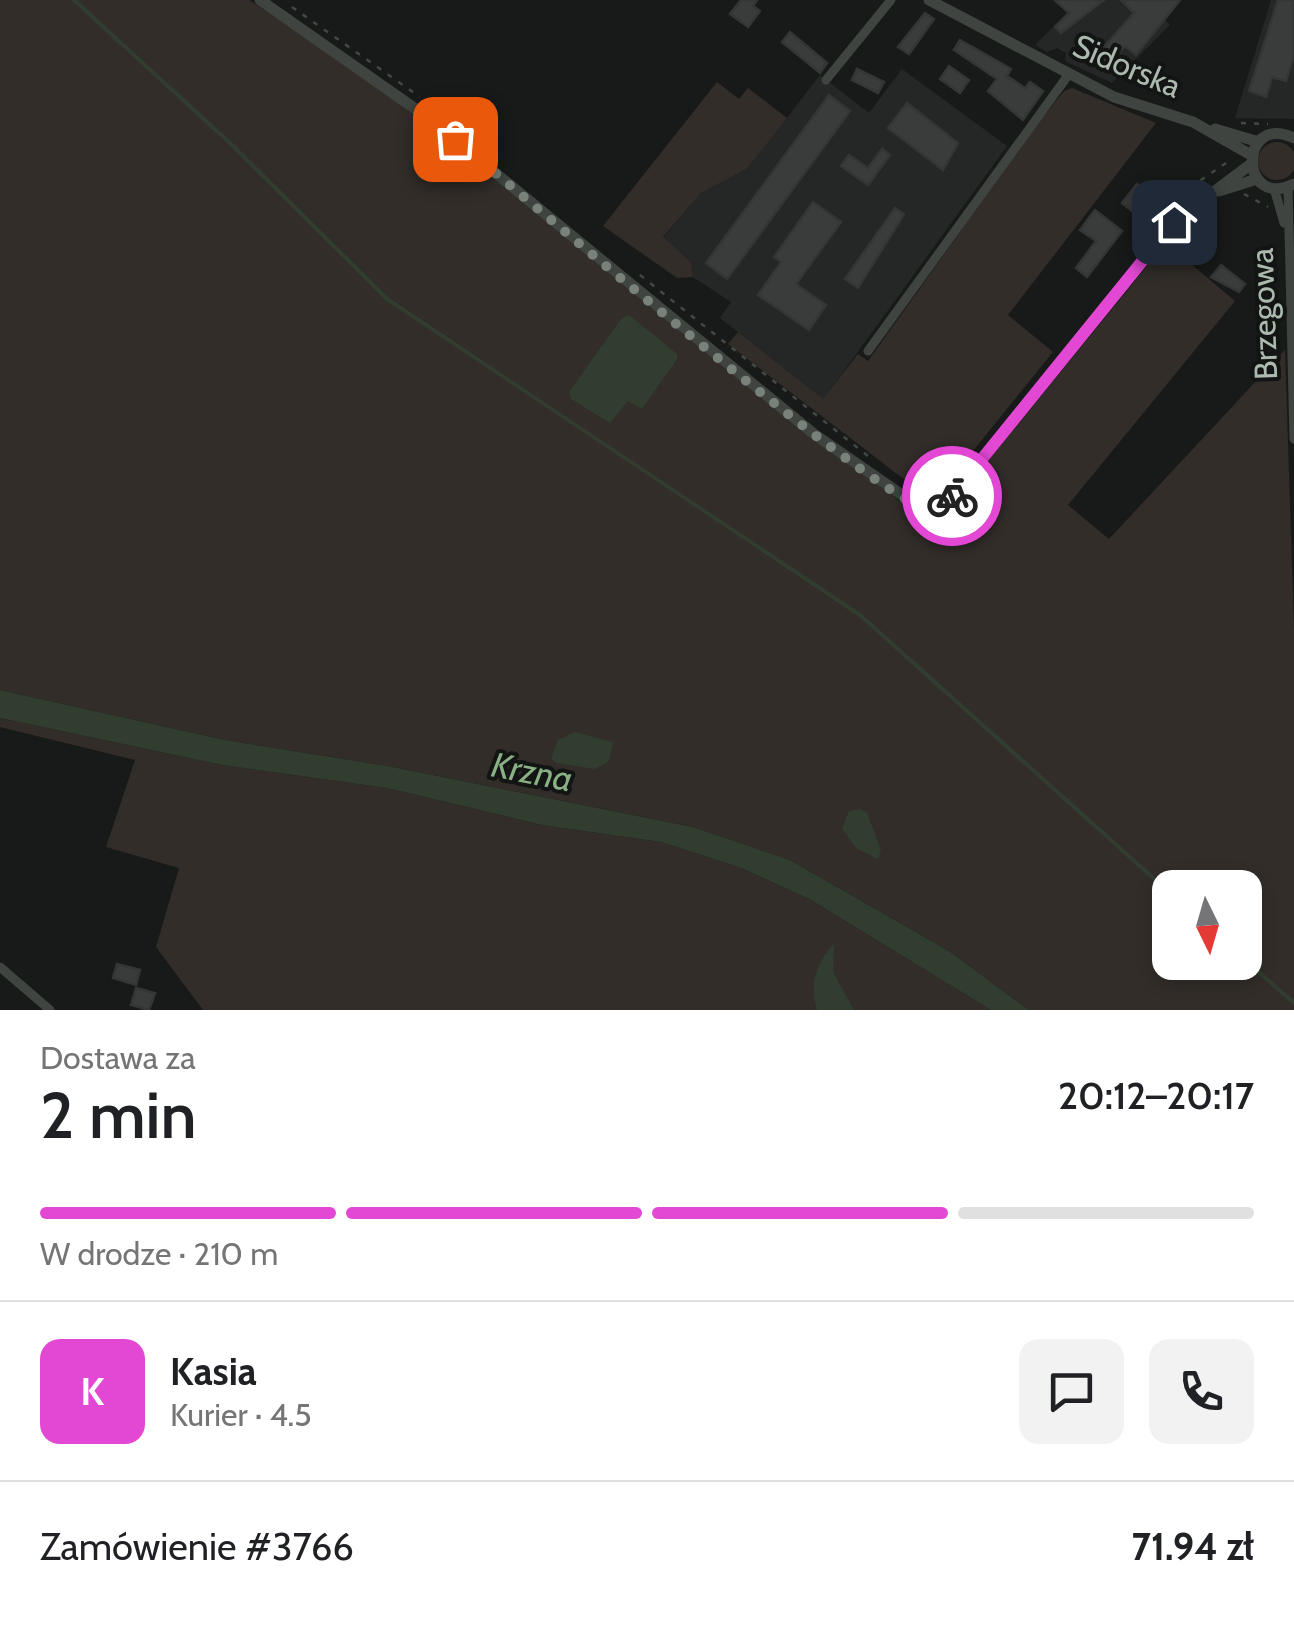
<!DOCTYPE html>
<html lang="pl">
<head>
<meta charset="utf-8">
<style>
  :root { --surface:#fff; --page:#f2f2f2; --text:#202124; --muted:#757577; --line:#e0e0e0; --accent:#e248d3 }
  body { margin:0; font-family:Cabin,sans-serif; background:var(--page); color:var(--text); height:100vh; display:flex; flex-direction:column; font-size:38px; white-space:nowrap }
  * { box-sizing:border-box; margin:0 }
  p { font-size:32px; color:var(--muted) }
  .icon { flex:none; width:55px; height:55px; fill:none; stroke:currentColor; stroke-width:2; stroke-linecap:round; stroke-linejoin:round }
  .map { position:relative; height:1010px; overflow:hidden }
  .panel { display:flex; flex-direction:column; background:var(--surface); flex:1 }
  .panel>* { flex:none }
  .needle { width:65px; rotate:175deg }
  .tools { position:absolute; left:1152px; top:870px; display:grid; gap:20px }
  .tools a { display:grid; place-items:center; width:110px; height:110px; border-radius:20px; background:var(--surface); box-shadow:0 5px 15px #0003; font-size:50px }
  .pin { position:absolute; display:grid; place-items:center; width:85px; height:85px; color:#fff; margin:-42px; border-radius:20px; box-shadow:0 5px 15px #0006 }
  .courier { position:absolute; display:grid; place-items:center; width:100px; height:100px; margin:-50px; border:8px solid #e248d3; border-radius:50%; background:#fff; color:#222; box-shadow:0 2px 12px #0007 }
  .overview em { font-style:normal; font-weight:600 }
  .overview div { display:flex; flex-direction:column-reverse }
  .overview { display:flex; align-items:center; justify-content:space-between; height:170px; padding:0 40px }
  h1 { font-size:65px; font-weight:600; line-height:75px }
  .bar { display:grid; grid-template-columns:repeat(4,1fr); gap:15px 10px; align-content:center; height:120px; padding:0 40px }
  .bar i { height:12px; border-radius:8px; background:var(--line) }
  .bar .on { background:var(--accent) }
  .bar p { grid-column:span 4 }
  .line { display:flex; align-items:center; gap:25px; padding:0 40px; border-top:2px solid var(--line) }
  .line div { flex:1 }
  .round { display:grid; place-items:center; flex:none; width:105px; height:105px; border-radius:20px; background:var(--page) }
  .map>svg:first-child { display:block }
  .built { fill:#242726 }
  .green { fill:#322d29; fill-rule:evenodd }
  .water { fill:#313d2f }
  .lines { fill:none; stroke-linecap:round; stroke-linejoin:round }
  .stream { stroke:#313d2f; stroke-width:4 }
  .building { fill:#393c3a; stroke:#333634; stroke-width:2.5 }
  .path { stroke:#424843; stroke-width:2.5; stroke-dasharray:5 8; stroke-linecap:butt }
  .minor { stroke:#3f4440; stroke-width:9 }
  .tertiary { stroke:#3f4440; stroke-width:11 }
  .done { stroke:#78817a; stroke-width:10; stroke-dasharray:0 18 }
  .route { stroke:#e248d3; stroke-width:12 }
  .labels { text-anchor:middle; stroke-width:8; stroke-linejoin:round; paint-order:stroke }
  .street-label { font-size:32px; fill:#acb9ae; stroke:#131514 }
  .water-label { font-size:35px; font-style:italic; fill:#8ab086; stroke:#131514 }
</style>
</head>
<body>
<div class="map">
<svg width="1294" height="1010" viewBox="0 0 1294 1010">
  <rect width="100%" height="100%" fill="#181a19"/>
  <!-- built -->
  <path class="built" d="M1080,0H1145L1170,25L1112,83L1065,61L1066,53L1057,48L1047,52L1035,45Z
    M1271,0H1294V119L1235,118Z
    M902,69L1007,146L823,400L720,318L731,302L693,277L691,262L663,238L701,193L747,169L820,75L869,113Z"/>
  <!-- green -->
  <path class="green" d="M0,0H249L381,87L799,426L941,532L950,508L1166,243L1235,301L1068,505L1109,539L1285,350L1294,628V1010H1029L949,951L790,860L693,827L388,766L225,740L0,690ZM1170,888H1245V962H1170Z
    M717,82L739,99L748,88L787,118L747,169L701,193L663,237L691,262L693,277L677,278L603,226Z
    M1072,88L1156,123L1008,315L1053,352L947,483L914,487L728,344L738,332L823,399L858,354L868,361L1033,130L1064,91Z
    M1258 161a19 19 0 1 1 38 0a19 19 0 1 1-38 0Z
    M0,718L222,765L387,788L542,825L661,842L741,868L811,900L991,1010H203L156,947L179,868L106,847L135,760L0,727Z"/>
  <!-- water -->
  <path class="water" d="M629,315L677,354V359L642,409L628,401L610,423L571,399L569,392L621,319Z
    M0,690L225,740L388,766L693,827L790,860L949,951L1029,1010H991L811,900L741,868L661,842L542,825L387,788L222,765L0,718Z
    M575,732L613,742L609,761L595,769L556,763L551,759L558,740Z
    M860,809L867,813L881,850L878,859L856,848L842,829L849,811Z
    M834,944L833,972L854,1010H817C809,986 816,962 834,944Z"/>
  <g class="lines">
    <!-- stream -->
    <path class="stream" d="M74,0L231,144L387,299L860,615L1170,893
      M1245,960L1294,1003"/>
  </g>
  <!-- building -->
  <path class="building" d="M741,0H757L753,6L760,11L748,27L730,14Z
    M1055,0H1104L1061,33L1055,27L1069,13Z
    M1121,0H1180L1136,55L1125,46L1107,67L1095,57L1134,13Z
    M1278,0H1294V55L1286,81L1272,77L1266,97L1249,91Z
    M925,13L934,19L909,54L898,47Z
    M790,32L827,63L820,73L782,42Z
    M960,40L1011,69L1007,76L1025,88L1030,82L1043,91L1023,120L988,91L997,79L954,50Z
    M949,66L969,80L960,93L940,79Z
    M857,69L884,82L878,93L852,80Z
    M829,95L850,111L727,279L706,263Z
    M907,103L958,143L943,170L888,128Z
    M882,149L890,155L868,185L841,166L849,155L868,168Z
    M1137,184L1149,193L1133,212L1122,203Z
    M813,202L841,222L796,284L826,305L809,330L758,295L781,262L774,257Z
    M895,208L904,214L858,288L845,279Z
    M1095,210L1122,231L1087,277L1076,268L1096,241L1080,230Z
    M1221,265L1245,284L1239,292L1211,277Z
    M117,964L140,970L136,985L113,978Z
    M136,988L155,993L149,1010L131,1005Z"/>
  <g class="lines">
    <!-- path -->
    <path class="path" d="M292,7L420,97
      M1241,123L1268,124
      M1244,194L1268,207
      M1173,208L1201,180L1229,161
      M640,275L873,460
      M916,490L943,488"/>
    <!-- minor -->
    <path class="minor" d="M826,80L891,0
      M1288,187L1294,439
      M1274,188L1284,223
      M868,351L1069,74
      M0,967L50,1010"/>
    <!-- tertiary -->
    <path class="tertiary" d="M260,0L427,117L814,434L925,511L946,503L1174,222L1251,164
      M929,0L1114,97L1193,122L1251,155
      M1215,129L1259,142
      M1294,138C1238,112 1239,211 1294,184
      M1219,191L1257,179"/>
  </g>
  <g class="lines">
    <!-- done -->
    <path class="done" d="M455,139C512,186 895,516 932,510L952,496"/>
    <!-- route -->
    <path class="route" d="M952,496L1174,222"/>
  </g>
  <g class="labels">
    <!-- street labels -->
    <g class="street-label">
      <text transform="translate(1127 66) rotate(23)" y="11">Sidorska</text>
      <text transform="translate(1264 314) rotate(-92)" y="11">Brzegowa</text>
    </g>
    <!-- water labels -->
    <g class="water-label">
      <text transform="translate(532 772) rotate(11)" y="12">Krzna</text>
    </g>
  </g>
</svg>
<div class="tools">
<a><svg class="needle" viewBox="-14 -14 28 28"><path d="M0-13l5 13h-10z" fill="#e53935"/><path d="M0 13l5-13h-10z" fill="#757577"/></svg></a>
</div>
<div class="pin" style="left:455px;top:139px;background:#ea580c"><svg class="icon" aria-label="bag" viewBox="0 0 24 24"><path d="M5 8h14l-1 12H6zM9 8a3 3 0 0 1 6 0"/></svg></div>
<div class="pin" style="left:1174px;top:222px;background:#1f2937"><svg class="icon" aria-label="home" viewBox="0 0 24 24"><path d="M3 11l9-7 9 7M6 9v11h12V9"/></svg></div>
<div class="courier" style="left:952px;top:496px"><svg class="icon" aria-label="bike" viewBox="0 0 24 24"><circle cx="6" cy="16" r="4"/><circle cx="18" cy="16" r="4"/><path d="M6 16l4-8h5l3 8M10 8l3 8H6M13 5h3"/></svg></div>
</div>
<section class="panel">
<div class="overview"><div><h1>2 min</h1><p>Dostawa za</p></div><em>20:12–20:17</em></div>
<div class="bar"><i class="on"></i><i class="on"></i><i class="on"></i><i></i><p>W drodze · 210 m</p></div>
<div class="line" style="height:180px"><b class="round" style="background:var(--accent);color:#fff">K</b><div><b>Kasia</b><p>Kurier · 4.5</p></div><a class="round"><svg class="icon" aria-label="chat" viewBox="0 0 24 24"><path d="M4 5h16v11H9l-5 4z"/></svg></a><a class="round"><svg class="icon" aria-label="phone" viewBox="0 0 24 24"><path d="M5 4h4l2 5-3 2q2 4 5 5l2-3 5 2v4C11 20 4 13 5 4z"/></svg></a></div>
<div class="line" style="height:130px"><div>Zamówienie #3766</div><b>71.94 zł</b></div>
</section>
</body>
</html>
